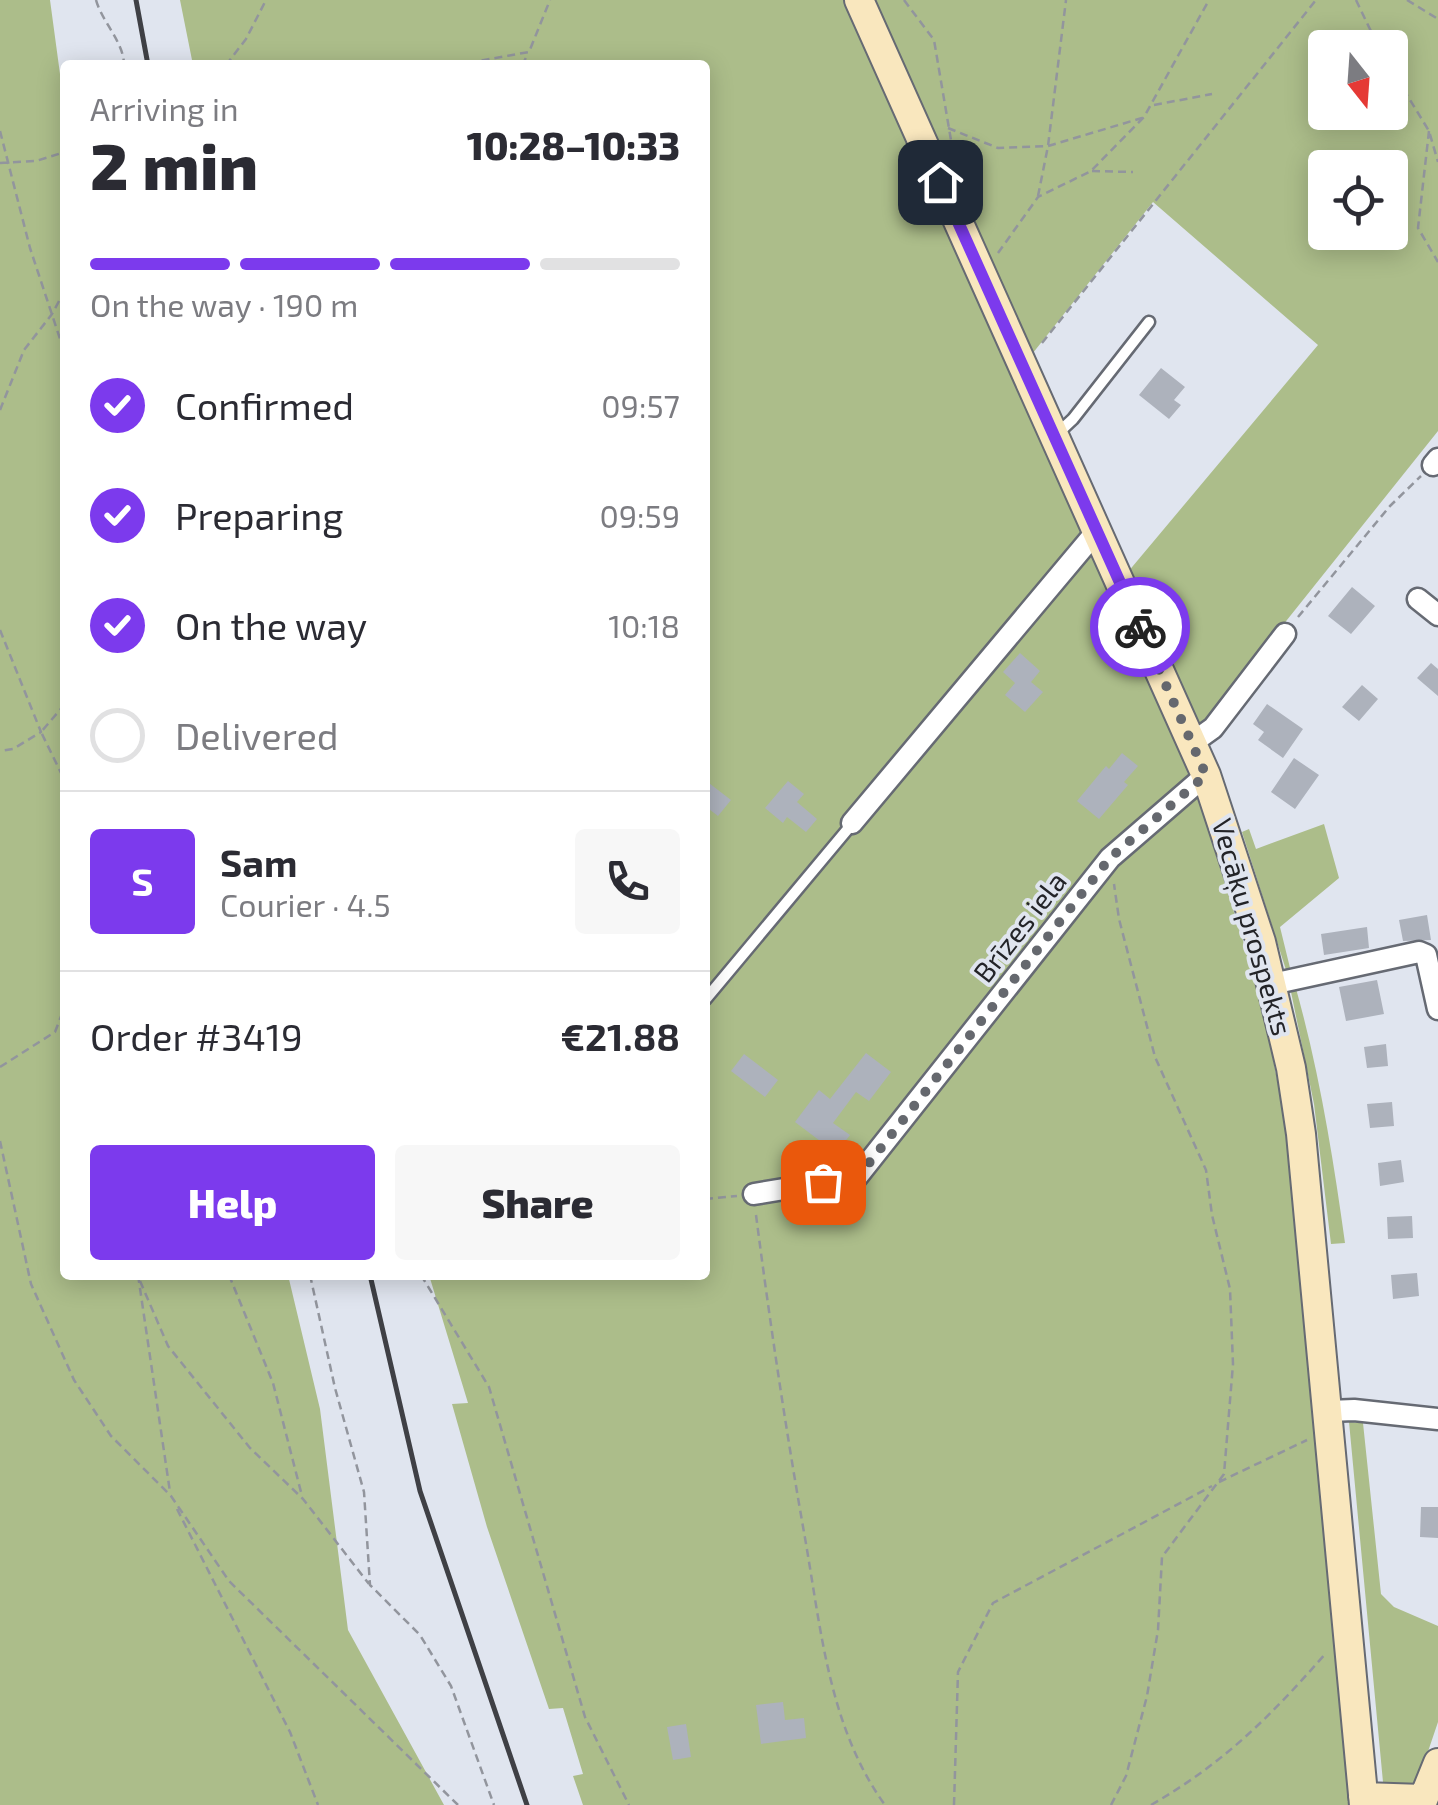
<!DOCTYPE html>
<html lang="en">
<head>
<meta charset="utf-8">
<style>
  :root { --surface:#fff; --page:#f7f7f7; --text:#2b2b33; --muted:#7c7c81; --line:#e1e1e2; --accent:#7c3aed }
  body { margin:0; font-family:"Exo 2",sans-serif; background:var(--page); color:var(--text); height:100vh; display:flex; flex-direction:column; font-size:38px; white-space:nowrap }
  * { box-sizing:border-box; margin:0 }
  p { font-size:32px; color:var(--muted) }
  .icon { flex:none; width:55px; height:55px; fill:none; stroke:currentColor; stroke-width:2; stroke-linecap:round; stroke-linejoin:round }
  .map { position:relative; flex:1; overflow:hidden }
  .side { position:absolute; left:60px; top:60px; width:650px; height:1220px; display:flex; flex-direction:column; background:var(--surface); border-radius:10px; box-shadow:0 5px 25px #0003 }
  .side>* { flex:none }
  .needle { width:65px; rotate:163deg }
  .fabs { position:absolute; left:1308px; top:30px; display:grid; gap:20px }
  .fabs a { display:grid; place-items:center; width:100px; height:100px; border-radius:10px; background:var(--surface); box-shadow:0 5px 25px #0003; font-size:50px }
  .pin { position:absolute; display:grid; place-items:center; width:85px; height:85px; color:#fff; margin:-42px; border-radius:20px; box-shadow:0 5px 15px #0006 }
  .courier { position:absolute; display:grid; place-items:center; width:100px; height:100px; margin:-50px; border:8px solid #7c3aed; border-radius:50%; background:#fff; color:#222; box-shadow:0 2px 12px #0007 }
  .overview em { font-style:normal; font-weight:800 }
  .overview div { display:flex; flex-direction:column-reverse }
  .overview { display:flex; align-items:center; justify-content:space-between; height:170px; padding:0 30px }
  h1 { font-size:65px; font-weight:800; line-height:75px }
  .bar { display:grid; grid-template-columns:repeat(4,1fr); gap:15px 10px; align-content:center; height:120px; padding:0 30px }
  .bar i { height:12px; border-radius:8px; background:var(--line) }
  .bar .current { background:var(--accent) }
  .bar p { grid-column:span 4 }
  .line { display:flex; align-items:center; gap:25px; padding:0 30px; border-top:2px solid var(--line) }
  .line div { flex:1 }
  .round { display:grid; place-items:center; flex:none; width:105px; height:105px; border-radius:10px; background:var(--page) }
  ol { padding:0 30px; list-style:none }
  li { display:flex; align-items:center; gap:30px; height:110px }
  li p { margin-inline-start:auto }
  li .icon { padding:10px; border-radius:50%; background:var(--accent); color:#fff; stroke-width:4 }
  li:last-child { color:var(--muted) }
  li i { width:55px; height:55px; border:5px solid var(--line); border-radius:50% }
  .action { display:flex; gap:20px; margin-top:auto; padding:20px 30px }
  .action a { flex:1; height:115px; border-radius:10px; background:var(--accent); color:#fff; font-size:40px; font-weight:800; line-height:115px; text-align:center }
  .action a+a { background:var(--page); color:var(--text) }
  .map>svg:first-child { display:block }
  .green { fill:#acbd8a; fill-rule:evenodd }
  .building { fill:#adb2bc }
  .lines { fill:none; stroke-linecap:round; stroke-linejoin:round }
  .lane-casing { stroke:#666a73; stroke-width:15 }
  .street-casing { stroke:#666a73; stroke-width:25 }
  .secondary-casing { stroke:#666a73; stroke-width:32 }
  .path { stroke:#92959d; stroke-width:2.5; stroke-dasharray:8 5; stroke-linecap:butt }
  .lane { stroke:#fff; stroke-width:10 }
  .street { stroke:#fff; stroke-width:20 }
  .secondary { stroke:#f9e7be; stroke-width:28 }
  .rail { stroke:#3f4045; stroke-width:5 }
  .done { stroke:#65686e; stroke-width:10; stroke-dasharray:0 18 }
  .route { stroke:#7c3aed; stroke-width:12 }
  .labels { text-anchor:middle; stroke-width:8; stroke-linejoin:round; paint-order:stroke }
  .street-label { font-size:28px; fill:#232428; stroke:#e0e5ef }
</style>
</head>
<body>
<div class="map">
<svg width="1438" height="1805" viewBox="0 0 1438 1805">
  <rect width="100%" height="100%" fill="#e0e5ef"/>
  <!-- green -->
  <path class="green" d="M0,0H50L65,111V1275H288L320,1409L348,1630L444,1805H0Z
    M180,0H1438V431L1183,750L1261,998L1288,1135L1350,1805H583L573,1776L583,1774L563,1708L549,1709L487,1527L452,1404L468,1403L429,1275H705V65H193ZM1325,48H1390V112H1325ZM1325,168H1390V232H1325ZM1153,202L1318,345L1112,591L1017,373Z
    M1324,824L1339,878L1280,927L1291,972L1287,973L1242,832L1249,829L1256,849Z
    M1295,985C1319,1070 1333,1156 1345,1243L1331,1244L1314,1104L1290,987Z
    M1349,1422L1363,1423L1381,1594L1394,1607L1438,1626V1722L1417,1784C1404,1789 1395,1789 1383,1782Z"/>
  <!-- building -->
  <path class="building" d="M1161,368L1185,387L1174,400L1181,405L1169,419L1139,395Z
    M1352,587L1375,606L1351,634L1328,616Z
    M1020,653L1040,671L1031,682L1043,692L1025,712L1005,695L1015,683L1003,672Z
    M1431,663L1438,669V696L1417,678Z
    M1362,685L1378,699L1359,721L1342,707Z
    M1267,704L1303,729L1283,758L1258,740L1264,732L1253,724Z
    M1122,753L1138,766L1124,782L1128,785L1099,819L1077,801L1106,766L1109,769Z
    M1294,758L1319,775L1295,809L1271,792Z
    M705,780L731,800L718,816L705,806Z
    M788,781L804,794L797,802L817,819L806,832L787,817L783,823L765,808Z
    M1427,915L1431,940L1403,941L1399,920Z
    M1367,927L1369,948L1324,955L1321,934Z
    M1377,980L1384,1014L1346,1021L1339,987Z
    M1386,1044L1388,1066L1367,1068L1364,1047Z
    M866,1053L891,1072L869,1101L856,1092L833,1123L850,1135L836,1153L795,1122L819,1090L830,1099Z
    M744,1054L778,1080L765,1097L731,1071Z
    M1392,1102L1394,1126L1370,1128L1367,1104Z
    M1401,1160L1404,1182L1380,1186L1378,1163Z
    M1412,1216L1413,1238L1388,1239L1387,1217Z
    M1417,1273L1419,1296L1393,1299L1391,1275Z
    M1421,1507H1438V1538L1420,1537Z
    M783,1702L785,1720L804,1718L806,1738L761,1744L756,1705Z
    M686,1724L691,1757L673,1760L667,1727Z"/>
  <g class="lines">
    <!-- lane casing -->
    <g class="lane-casing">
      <path id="lane" d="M1058,433L1073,419L1149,322
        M705,1000L852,824"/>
    </g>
    <!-- street casing -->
    <g class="street-casing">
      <path id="street" d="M1433,465L1438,459
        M1418,599L1438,615
        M1192,743L1213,728L1285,634
        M852,823L1096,532
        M1272,984L1419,952L1426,955L1438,1009
        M754,1194L857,1177L1110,858L1206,775
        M1329,1411L1354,1410L1438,1419"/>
    </g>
    <!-- secondary casing -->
    <g class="secondary-casing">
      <path id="secondary" d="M859,0L1206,775L1261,942L1291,1068L1301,1134L1364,1805
        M1363,1797L1423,1799
        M1421,1805L1438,1763"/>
    </g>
    <!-- path -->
    <path class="path" d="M96,0C102,22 124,42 124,65
      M904,0L934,40L953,152
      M1356,0L1379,48
      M1407,0L1438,19
      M226,65L246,39L266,0
      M456,65L529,52L550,0
      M522,65L528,54
      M1390,67L1429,131L1438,162
      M1154,105L1212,94
      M948,128L998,148L1048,146L1142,118
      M0,131L30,248L65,354
      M1429,131L1418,228L1438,262
      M0,163L36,161L65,152
      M1092,171L1133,172
      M1038,196L1048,146L1066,0
      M998,253L1038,197L1091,171L1144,117L1209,0
      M1042,343L1316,0
      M0,410L24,350L52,314L65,290
      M1298,617L1390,506L1421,476
      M0,630L41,732L13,749L0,751
      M65,704L41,732L65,781
      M0,1067L55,1032L65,1006
      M0,1141L31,1284L74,1380L111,1436L171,1496L229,1581L458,1805
      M705,1199L737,1196
      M756,1215C770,1323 786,1431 805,1538C821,1629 829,1728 885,1805
      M138,1275L170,1492
      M229,1275L273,1383L302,1496
      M310,1275L335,1388L364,1492L370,1585L420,1635L451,1686L494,1805
      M421,1275L489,1387L585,1717L629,1805
      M140,1281L168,1346L250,1448L303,1499L369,1584
      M1219,1482L1307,1440
      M177,1509L290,1732L318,1805
      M954,1805L958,1672L993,1603L1212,1486
      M1111,1805L1126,1776L1147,1696L1158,1630L1162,1557L1224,1474L1233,1364L1230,1289L1212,1215L1206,1170L1155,1057L1119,919L1114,884
      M1151,1805C1224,1763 1271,1716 1326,1653"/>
    <!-- lane -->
    <use href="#lane" class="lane"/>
    <!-- street -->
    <use href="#street" class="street"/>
    <!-- secondary -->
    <use href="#secondary" class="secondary"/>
    <!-- rail -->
    <path class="rail" d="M136,0L148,65
      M370,1275L420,1491L527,1805"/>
  </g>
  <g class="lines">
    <!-- done -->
    <path class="done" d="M823,1182L858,1177L1110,858L1206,775L1140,627"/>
    <!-- route -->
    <path class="route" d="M940,182L1140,627"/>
  </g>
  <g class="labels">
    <!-- street labels -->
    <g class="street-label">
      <text transform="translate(1020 927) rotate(-52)" y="10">Brīzes iela</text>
      <text transform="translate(1252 927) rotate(74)" y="10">Vecāķu prospekts</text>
    </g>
  </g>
</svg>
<div class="fabs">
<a><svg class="needle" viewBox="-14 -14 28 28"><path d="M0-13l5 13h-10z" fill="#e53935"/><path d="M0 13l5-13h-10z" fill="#7c7c81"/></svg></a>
<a><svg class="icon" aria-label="locate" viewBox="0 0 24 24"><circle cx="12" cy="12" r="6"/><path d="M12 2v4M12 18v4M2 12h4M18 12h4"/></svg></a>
</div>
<div class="pin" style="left:823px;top:1182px;background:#ea580c"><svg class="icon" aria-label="bag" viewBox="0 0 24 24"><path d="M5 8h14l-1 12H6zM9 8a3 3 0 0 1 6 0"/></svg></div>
<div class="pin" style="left:940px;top:182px;background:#1f2937"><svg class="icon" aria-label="home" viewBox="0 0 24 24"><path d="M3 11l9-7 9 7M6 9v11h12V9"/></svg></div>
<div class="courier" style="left:1140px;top:627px"><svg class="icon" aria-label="bike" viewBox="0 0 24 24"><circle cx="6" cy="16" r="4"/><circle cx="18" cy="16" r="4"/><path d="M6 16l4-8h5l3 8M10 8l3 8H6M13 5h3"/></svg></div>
<section class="side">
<div class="overview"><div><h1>2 min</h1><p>Arriving in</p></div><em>10:28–10:33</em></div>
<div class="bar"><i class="current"></i><i class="current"></i><i class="current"></i><i></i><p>On the way · 190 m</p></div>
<ol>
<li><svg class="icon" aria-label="check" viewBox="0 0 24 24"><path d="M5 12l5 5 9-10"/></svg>Confirmed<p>09:57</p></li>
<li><svg class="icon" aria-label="check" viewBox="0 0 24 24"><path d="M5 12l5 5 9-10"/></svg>Preparing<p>09:59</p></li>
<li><svg class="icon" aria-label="check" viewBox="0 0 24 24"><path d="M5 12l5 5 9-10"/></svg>On the way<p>10:18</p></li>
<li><i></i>Delivered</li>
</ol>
<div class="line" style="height:180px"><b class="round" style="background:var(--accent);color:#fff">S</b><div><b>Sam</b><p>Courier · 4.5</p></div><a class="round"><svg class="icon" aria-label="phone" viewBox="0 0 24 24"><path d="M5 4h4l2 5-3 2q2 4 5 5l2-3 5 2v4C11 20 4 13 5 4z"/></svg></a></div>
<div class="line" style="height:130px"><div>Order #3419</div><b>€21.88</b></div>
<div class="action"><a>Help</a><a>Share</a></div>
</section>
</div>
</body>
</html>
